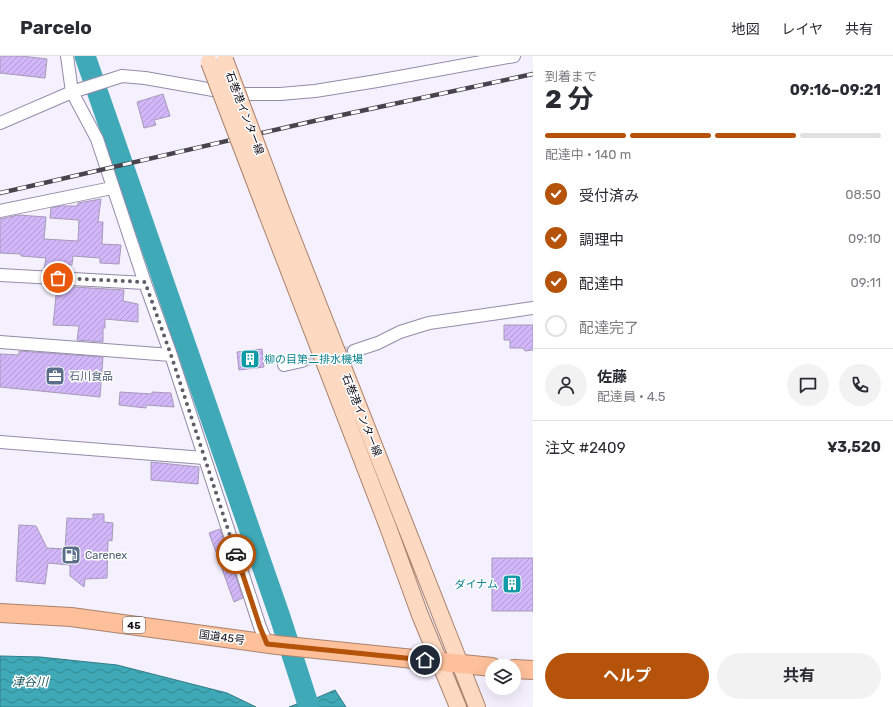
<!DOCTYPE html>
<html lang="ja">
<head>
<meta charset="utf-8">
<style>
  :root { --surface:#fff; --page:#f2f2f3; --text:#2b2b33; --muted:#7c7c81; --line:#e1e1e2; --accent:#b45309 }
  body { margin:0; font-family:Rubik,"Noto Sans JP",sans-serif; background:var(--page); color:var(--text); height:100vh; display:flex; flex-direction:column; font-size:15px; white-space:nowrap }
  * { box-sizing:border-box; margin:0 }
  p { font-size:13px; color:var(--muted) }
  .icon { flex:none; width:22px; height:22px; fill:none; stroke:currentColor; stroke-width:2; stroke-linecap:round; stroke-linejoin:round }
  .map { position:relative; flex:1; overflow:hidden }
  .drawer { display:flex; flex-direction:column; background:var(--surface); width:360px }
  .drawer>* { flex:none }
  .fabs { position:absolute; left:485px; top:603px; display:grid; gap:8px }
  .fabs a { display:grid; place-items:center; width:36px; height:36px; border-radius:50%; background:var(--surface); box-shadow:0 4px 16px #0002; font-size:20px }
  .pin { position:absolute; display:grid; place-items:center; width:34px; height:34px; color:#fff; margin:-17px; border:2px solid #fff; border-radius:50%; box-shadow:0 1px 4px #0007 }
  .courier { position:absolute; display:grid; place-items:center; width:40px; height:40px; margin:-20px; border:3px solid #b45309; border-radius:50%; background:#fff; color:#222; box-shadow:0 1px 5px #0007 }
  .headline em { font-style:normal; font-weight:700 }
  .headline div { display:flex; flex-direction:column-reverse }
  .headline { display:flex; align-items:center; justify-content:space-between; height:68px; padding:0 12px }
  h1 { font-size:26px; font-weight:700; line-height:30px }
  .bar { display:grid; grid-template-columns:repeat(4,1fr); gap:6px 4px; align-content:center; height:48px; padding:0 12px }
  .bar i { height:5px; border-radius:3px; background:var(--line) }
  .bar .on { background:var(--accent) }
  .bar p { grid-column:span 4 }
  .line { display:flex; align-items:center; gap:10px; padding:0 12px; border-top:1px solid var(--line) }
  .line div { flex:1 }
  .round { display:grid; place-items:center; flex:none; width:42px; height:42px; border-radius:21px; background:var(--page) }
  ol { padding:0 12px; list-style:none }
  li { display:flex; align-items:center; gap:12px; height:44px }
  li p { margin-inline-start:auto }
  li .icon { padding:4px; border-radius:50%; background:var(--accent); color:#fff; stroke-width:4 }
  li:last-child { color:var(--muted) }
  li i { width:22px; height:22px; border:2px solid var(--line); border-radius:50% }
  .primary-button { display:flex; gap:8px; margin-top:auto; padding:8px 12px }
  .primary-button a { flex:1; height:46px; border-radius:24px; background:var(--accent); color:#fff; font-size:16px; font-weight:700; line-height:46px; text-align:center }
  .primary-button a+a { background:var(--page); color:var(--text) }
  header { display:flex; align-items:center; gap:24px; box-sizing:border-box; height:56px; padding:0 20px; background:var(--surface); border-bottom:1px solid var(--line) }
  header strong { font-size:19px }
  nav { display:flex; gap:22px; margin-inline-start:auto; font-size:14px }
  main { display:flex; flex:1; min-height:0 }
  .map>svg:first-child { display:block }
  .water { fill:url(#water-waves); stroke:#327a87 }
  .lines { fill:none; stroke-linecap:round; stroke-linejoin:round }
  .river { stroke:#40a9b7; stroke-width:21 }
  .building { fill:url(#building-hatch); stroke:#a69ab8 }
  .minor-tunnel { stroke:#d2cedc; stroke-width:12; stroke-dasharray:12 6; stroke-linecap:butt }
  .minor-casing { stroke:#948ba9; stroke-width:14 }
  .major-casing { stroke:#aa826c; stroke-width:18 }
  .highway-casing { stroke:#aa826c; stroke-width:20 }
  .minor { stroke:#fff; stroke-width:12 }
  .major { stroke:#fed9c2; stroke-width:16 }
  .highway { stroke:#fdc09a; stroke-width:18 }
  .rail-casing { stroke:#47444e; stroke-width:4.5 }
  .rail { stroke:#fff; stroke-width:3; stroke-dasharray:9; stroke-linecap:butt }
  .major-bridge-casing { stroke:#aa826c; stroke-width:18; stroke-linecap:butt }
  .major-bridge { stroke:#fed9c2; stroke-width:16 }
  .done { stroke:#605d68; stroke-width:4; stroke-dasharray:0 7.2 }
  .route { stroke:#b45309; stroke-width:5 }
  .labels { text-anchor:middle; stroke-width:3; stroke-linejoin:round; paint-order:stroke }
  .shield { fill:#fff; stroke:#58565d; stroke-width:1 }
  .shield-label { font-size:10px; font-weight:bold; fill:#110e18 }
  .street-label { font-size:11px; fill:#110e18; stroke:#fff }
  .culture-label { font-size:11px; fill:#0d838f; stroke:#fff; text-anchor:start }
  .service-label { font-size:11px; fill:#4e5e75; stroke:#fff; text-anchor:start }
  .water-label { font-size:12px; font-style:italic; fill:#225c63; stroke:#fff }
</style>
</head>
<body>
<header>
<strong>Parcelo</strong>
<nav><a>地図</a><a>レイヤ</a><a>共有</a></nav>
</header>
<main>
<div class="map">
<svg width="533" height="651" viewBox="0 0 533 651">
  <defs>
    <pattern id="water-waves" width="16" height="10" patternUnits="userSpaceOnUse"><rect width="16" height="10" fill="#40a9b7"/><path d="M0 5q4-4 8 0t8 0" fill="none" stroke="#348894"/></pattern>
    <pattern id="building-hatch" width="6" height="6" patternUnits="userSpaceOnUse"><rect width="6" height="6" fill="#d1b6f8"/><path d="M-1 1l2-2M0 6l6-6M5 7l2-2" fill="none" stroke="#b29bd4"/></pattern>
  </defs>
  <rect width="100%" height="100%" fill="#f4f0fe"/>
  <!-- water -->
  <path class="water" d="M0,600L40,601L117,609L227,637L256,651H0Z
    M335,634L346,651H289L297,648L298,644L310,639L314,643Z"/>
  <g class="lines">
    <!-- river -->
    <path class="river" d="M85,0L280,561L309,651"/>
  </g>
  <!-- building -->
  <path class="building" d="M0,0H21L47,3L45,22L0,17Z
    M163,38L170,60L154,64L156,69L144,72L137,46Z
    M101,143L98,166H103L102,188L121,189L119,208L100,207V202L73,200L72,209L59,208V215L44,213L46,202L21,200V198L0,197V163L18,159L46,161L44,183L78,185L79,164L50,162L51,152L60,150H77L78,147Z
    M57,230L124,234L123,245L138,248V266L105,263V272H103V286L77,284L79,270L53,269Z
    M504,269H533V294L525,295L523,292H510V284H504Z
    M262,293L264,311L239,314L237,296Z
    M19,295L103,301L100,341L0,331V298L19,299Z
    M120,336L152,338V336L171,337L174,351L146,349V352L119,349Z
    M151,406L199,411L198,428L151,424Z
    M93,458H104V466L113,467L112,485L108,484L107,522L85,523L84,531L70,520V509L48,507L45,528L16,525L19,469L36,470L47,492L65,493L67,462L93,463Z
    M220,473L243,542L234,546L209,477Z
    M492,502H533V555H492Z"/>
  <g class="lines">
    <!-- minor-tunnel -->
    <path class="minor-tunnel" d="M302,305L354,295"/>
    <!-- minor casing -->
    <g class="minor-casing">
      <path id="minor" d="M67,0L72,36L97,83L145,227L171,299L260,571L267,588
        M0,67L72,36L122,20L145,22L236,38H280L315,35L377,25L514,0
        M0,155L112,132
        M0,219L145,227
        M0,286L171,299
        M354,295L378,287L400,276L429,267L533,252
        M284,309L302,305
        M0,386L204,402"/>
    </g>
    <!-- major casing -->
    <g class="major-casing">
      <path id="major" d="M282,156L477,651
        M267,158L388,471L420,559L458,651"/>
    </g>
    <!-- highway casing -->
    <g class="highway-casing">
      <path id="highway" d="M0,557L71,561L277,589L492,611
        M514,613L533,614"/>
    </g>
    <!-- minor -->
    <use href="#minor" class="minor"/>
    <!-- major -->
    <use href="#major" class="major"/>
    <!-- highway -->
    <use href="#highway" class="highway"/>
    <!-- rail casing -->
    <g class="rail-casing">
      <path id="rail" d="M0,137L314,65L533,18"/>
    </g>
    <!-- rail -->
    <use href="#rail" class="rail"/>
    <!-- major-bridge casing -->
    <g class="major-bridge-casing">
      <path id="major-bridge" d="M225,4L282,156
        M209,6L267,158"/>
    </g>
    <!-- major-bridge -->
    <use href="#major-bridge" class="major-bridge"/>
  </g>
  <g class="lines">
    <!-- done -->
    <path class="done" d="M58,222L145,226L171,299L236,498"/>
    <!-- route -->
    <path class="route" d="M236,498L260,571L267,588L425,604"/>
  </g>
  <!-- icons -->
  <defs>
    <g id="building-square" transform="scale(1)"><rect x="-9" y="-9" width="18" height="18" rx="4" fill="#0f9aa8" stroke="#fff"/><path d="M-4-6H4V6H1V3H-1V6H-4ZM-2.5-4.3h1.7v1.8h-1.7ZM.8-4.3h1.7v1.8H.8ZM-2.5-1h1.7V.8h-1.7ZM.8-1h1.7V.8H.8Z" fill="#fff"/></g>
    <g id="office-square" transform="scale(1)"><rect x="-9" y="-9" width="18" height="18" rx="4" fill="#5c6f8a" stroke="#fff"/><path d="M-6-3h4V-5.5h4V-3h4V5H-6ZM-1-4.5V-3h2v-1.5ZM-6 0V1H6V0Z" fill="#fff"/></g>
    <g id="fuel-square" transform="scale(1)"><rect x="-9" y="-9" width="18" height="18" rx="4" fill="#5c6f8a" stroke="#fff"/><path d="M-5.5-6h7V0h2V4h1.3V-2.5L3-4.5l.8-.8L6-3V5H2.5V1h-1V6h-7ZM-4.2-4.7v3.2H.2V-4.7Z" fill="#fff"/></g>
  </defs>
  <g fill-rule="evenodd">
    <use href="#building-square" x="250" y="303"/>
    <use href="#office-square" x="55" y="320"/>
    <use href="#fuel-square" x="71" y="499"/>
    <use href="#building-square" x="512" y="528"/>
  </g>
  <g class="labels">
    <!-- shield labels -->
    <rect class="shield" x="123" y="561" width="22" height="16" rx="3"/>
    <g class="shield-label">
      <text x="134" y="573">45</text>
    </g>
    <!-- street labels -->
    <g class="street-label">
      <text transform="translate(245 57) rotate(69)" y="4">石巻港インター線</text>
      <text transform="translate(362 359) rotate(68)" y="4">石巻港インター線</text>
      <text transform="translate(222 581) rotate(8)" y="4">国道45号</text>
    </g>
    <!-- culture labels -->
    <g class="culture-label">
      <text x="264" y="307">柳の目第二排水機場</text>
      <text x="498" y="532" text-anchor="end">ダイナム</text>
    </g>
    <!-- service labels -->
    <g class="service-label">
      <text x="69" y="324">石川食品</text>
      <text x="85" y="503">Carenex</text>
    </g>
    <!-- water labels -->
    <g class="water-label">
      <text x="30" y="630">津谷川</text>
    </g>
  </g>
</svg>
<div class="fabs">
<a><svg class="icon" aria-label="layers" viewBox="0 0 24 24"><path d="M12 4l9 5-9 5-9-5zM3 14l9 5 9-5"/></svg></a>
</div>
<div class="pin" style="left:58px;top:222px;background:#ea580c"><svg class="icon" aria-label="bag" viewBox="0 0 24 24"><path d="M5 8h14l-1 12H6zM9 8a3 3 0 0 1 6 0"/></svg></div>
<div class="pin" style="left:425px;top:604px;background:#1f2937"><svg class="icon" aria-label="home" viewBox="0 0 24 24"><path d="M3 11l9-7 9 7M6 9v11h12V9"/></svg></div>
<div class="courier" style="left:236px;top:498px"><svg class="icon" aria-label="car" viewBox="0 0 24 24"><path d="M5 17H2v-5l4-1 3-4h7l3 4 3 1v5h-3M9 17h6M6 11h13"/><circle cx="7" cy="17" r="2"/><circle cx="17" cy="17" r="2"/></svg></div>
</div>
<section class="drawer">
<div class="headline"><div><h1>2 分</h1><p>到着まで</p></div><em>09:16–09:21</em></div>
<div class="bar"><i class="on"></i><i class="on"></i><i class="on"></i><i></i><p>配達中 · 140 m</p></div>
<ol>
<li><svg class="icon" aria-label="check" viewBox="0 0 24 24"><path d="M5 12l5 5 9-10"/></svg>受付済み<p>08:50</p></li>
<li><svg class="icon" aria-label="check" viewBox="0 0 24 24"><path d="M5 12l5 5 9-10"/></svg>調理中<p>09:10</p></li>
<li><svg class="icon" aria-label="check" viewBox="0 0 24 24"><path d="M5 12l5 5 9-10"/></svg>配達中<p>09:11</p></li>
<li><i></i>配達完了</li>
</ol>
<div class="line" style="height:72px"><a class="round"><svg class="icon" aria-label="person" viewBox="0 0 24 24"><circle cx="12" cy="8" r="4"/><path d="M4 21q1-7 8-7t8 7"/></svg></a><div><b>佐藤</b><p>配達員 · 4.5</p></div><a class="round"><svg class="icon" aria-label="chat" viewBox="0 0 24 24"><path d="M4 5h16v11H9l-5 4z"/></svg></a><a class="round"><svg class="icon" aria-label="phone" viewBox="0 0 24 24"><path d="M5 4h4l2 5-3 2q2 4 5 5l2-3 5 2v4C11 20 4 13 5 4z"/></svg></a></div>
<div class="line" style="height:52px"><div>注文 #2409</div><b>¥3,520</b></div>
<div class="primary-button"><a>ヘルプ</a><a>共有</a></div>
</section>
</main>
</body>
</html>
